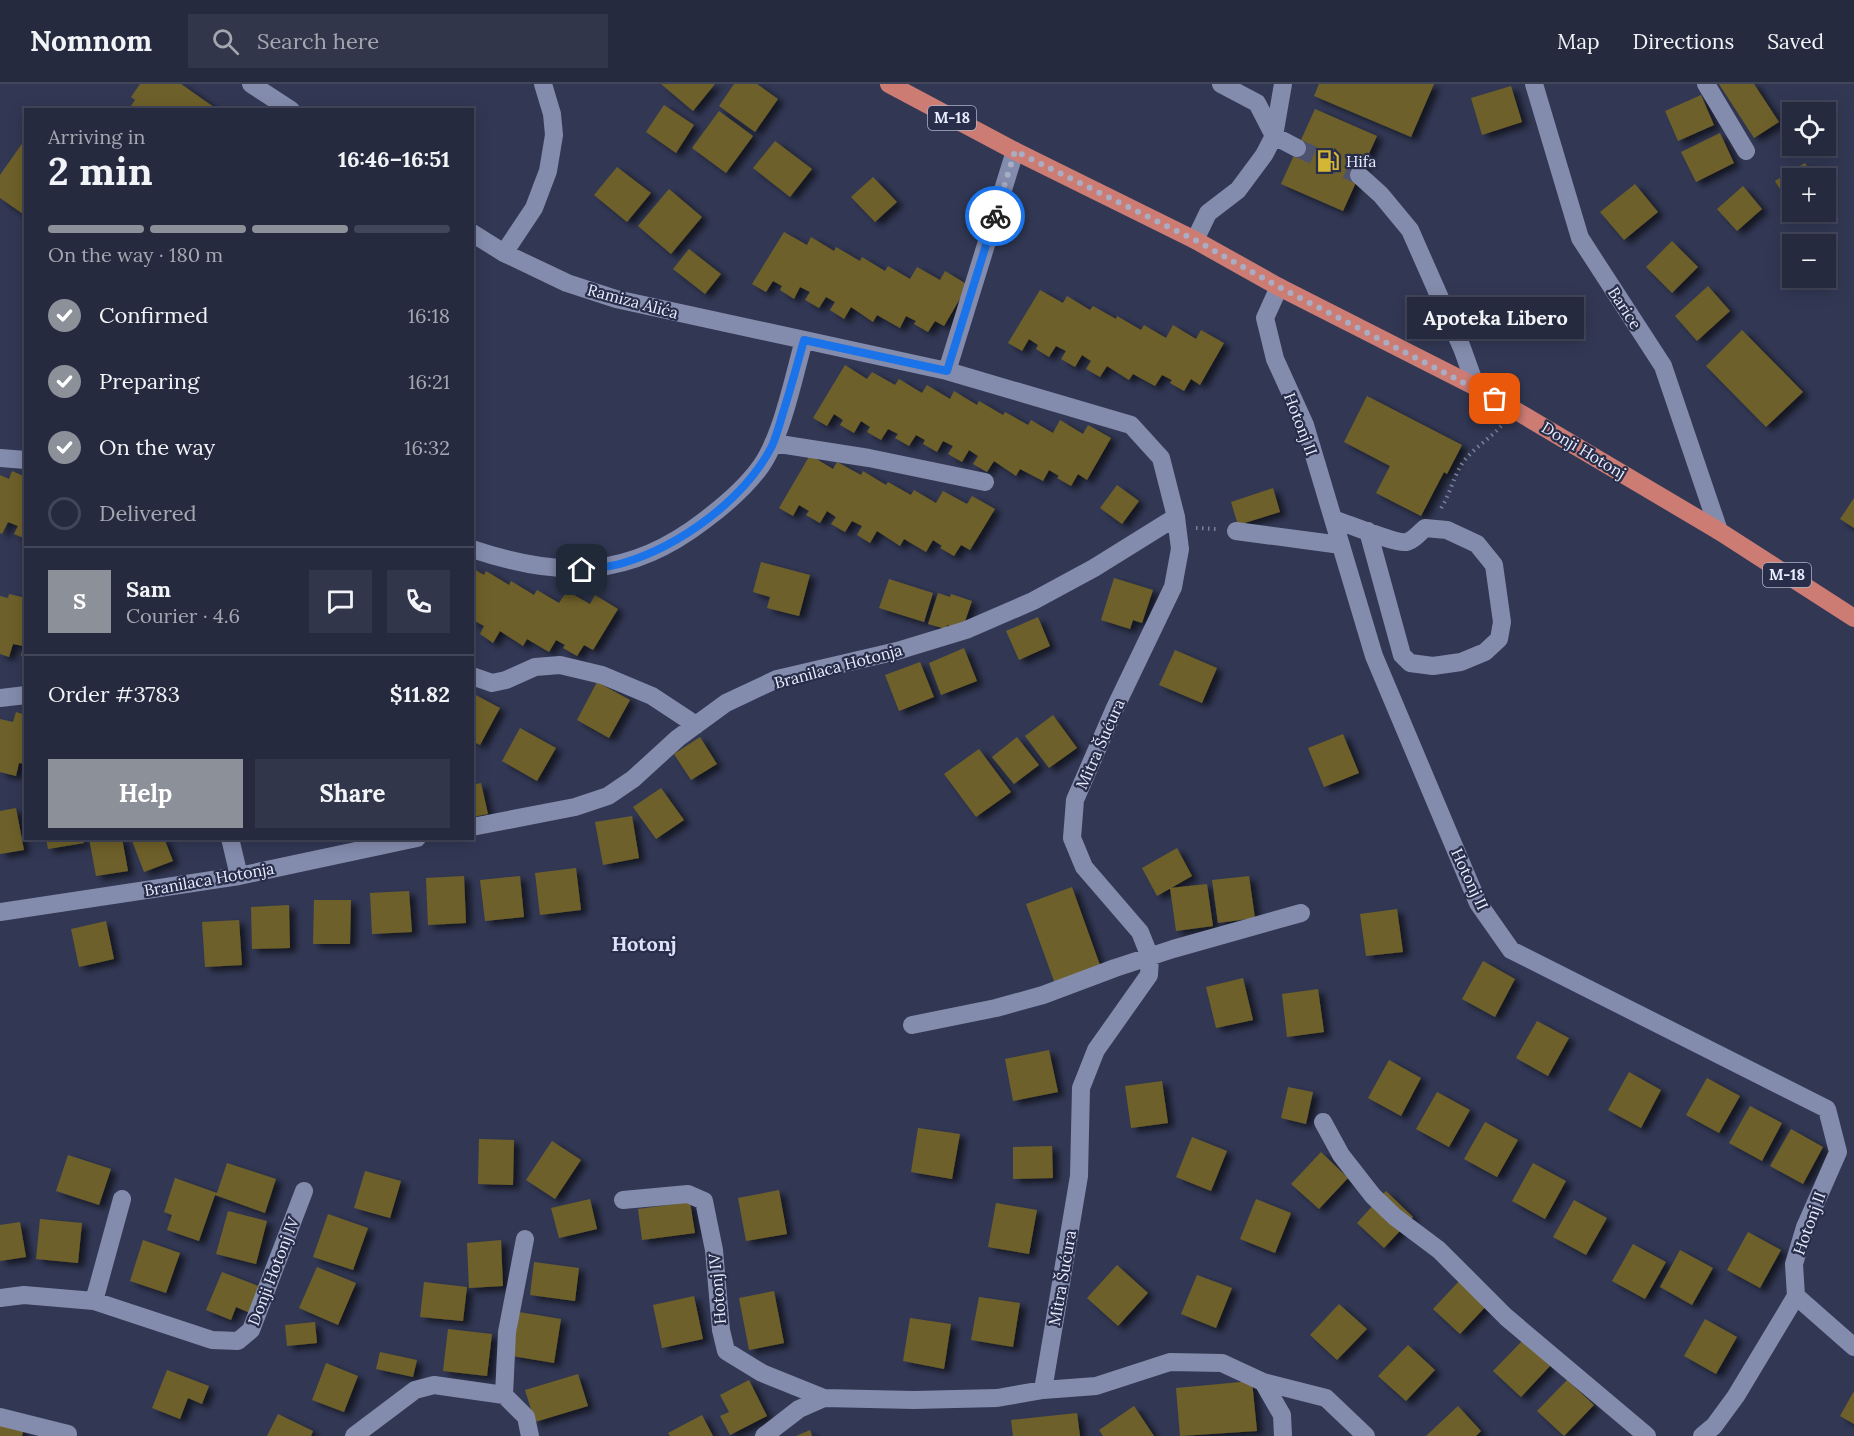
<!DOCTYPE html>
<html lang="en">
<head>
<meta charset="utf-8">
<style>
  :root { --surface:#262a3f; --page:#32364a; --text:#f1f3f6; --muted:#a4a7b0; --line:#424659; --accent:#8c9099 }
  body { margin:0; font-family:Lora,serif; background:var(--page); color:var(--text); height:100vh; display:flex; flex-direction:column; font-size:22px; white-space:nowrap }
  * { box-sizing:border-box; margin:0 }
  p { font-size:20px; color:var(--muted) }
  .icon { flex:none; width:33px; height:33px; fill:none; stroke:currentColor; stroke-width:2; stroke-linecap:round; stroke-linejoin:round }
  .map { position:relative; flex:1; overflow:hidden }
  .drawer { position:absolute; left:24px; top:24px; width:450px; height:732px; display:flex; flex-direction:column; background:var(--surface); border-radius:0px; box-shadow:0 3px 15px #0003,0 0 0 2px var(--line) }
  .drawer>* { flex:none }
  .controls { position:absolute; left:1782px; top:18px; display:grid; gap:12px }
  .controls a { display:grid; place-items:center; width:54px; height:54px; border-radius:0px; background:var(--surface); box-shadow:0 3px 15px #0003,0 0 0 2px var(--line); font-size:30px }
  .pin { position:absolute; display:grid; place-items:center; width:51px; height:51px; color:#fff; margin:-26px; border-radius:12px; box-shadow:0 3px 9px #0006 }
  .courier { position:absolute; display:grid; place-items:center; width:60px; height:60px; margin:-30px; border:4px solid #1a73e8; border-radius:50%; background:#fff; color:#222; box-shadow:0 2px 8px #0007 }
  .bubble { position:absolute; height:42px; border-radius:0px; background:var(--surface); box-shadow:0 3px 15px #0003,0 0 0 2px var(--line); font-size:20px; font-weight:700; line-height:42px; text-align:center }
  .head em { font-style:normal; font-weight:700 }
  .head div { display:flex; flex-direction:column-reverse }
  .head { display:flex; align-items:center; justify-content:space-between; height:102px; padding:0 24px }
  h1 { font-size:39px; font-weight:700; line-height:45px }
  .bar { display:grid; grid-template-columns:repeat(4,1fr); gap:9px 6px; align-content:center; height:72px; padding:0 24px }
  .bar i { height:8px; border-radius:4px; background:var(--line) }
  .bar .active { background:var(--accent) }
  .bar p { grid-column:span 4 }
  .line { display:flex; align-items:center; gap:15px; padding:0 24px; border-top:2px solid var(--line) }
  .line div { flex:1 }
  .round { display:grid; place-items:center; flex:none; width:63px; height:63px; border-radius:0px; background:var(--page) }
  ol { padding:0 24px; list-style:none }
  li { display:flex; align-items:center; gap:18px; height:66px }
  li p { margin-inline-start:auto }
  li .icon { padding:6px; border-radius:50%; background:var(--accent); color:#fff; stroke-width:4 }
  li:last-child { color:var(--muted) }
  li i { width:33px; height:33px; border:3px solid var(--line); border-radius:50% }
  .action { display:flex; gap:12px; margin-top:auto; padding:12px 24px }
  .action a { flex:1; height:69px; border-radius:0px; background:var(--accent); color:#fff; font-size:24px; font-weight:700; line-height:69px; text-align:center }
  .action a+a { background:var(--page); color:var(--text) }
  header { display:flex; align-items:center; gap:36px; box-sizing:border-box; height:84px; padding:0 30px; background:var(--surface); border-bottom:2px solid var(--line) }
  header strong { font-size:28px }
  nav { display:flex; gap:33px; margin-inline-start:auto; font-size:21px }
  .search { width:420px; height:54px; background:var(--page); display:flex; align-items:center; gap:15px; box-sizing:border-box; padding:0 21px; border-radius:0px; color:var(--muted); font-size:22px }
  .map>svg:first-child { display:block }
  .building { fill:#6e6029; filter:url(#shadow) }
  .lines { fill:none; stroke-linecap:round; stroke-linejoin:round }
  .minor-tunnel { stroke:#4d536e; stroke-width:18; stroke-dasharray:18 9; stroke-linecap:butt }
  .path { stroke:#7d829a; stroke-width:4; stroke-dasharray:1.5 4.5; stroke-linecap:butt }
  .minor { stroke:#848cad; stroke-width:18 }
  .major { stroke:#cd7c74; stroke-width:18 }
  .done { stroke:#a8adc3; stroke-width:6; stroke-dasharray:0 10.8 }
  .route { stroke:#1a73e8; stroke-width:8 }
  .labels { text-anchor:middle; stroke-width:4.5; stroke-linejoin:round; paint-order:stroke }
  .shield { fill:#282d49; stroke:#aeb3c8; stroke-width:1.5 }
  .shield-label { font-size:15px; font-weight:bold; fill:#e8ecff }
  .poi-label { font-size:16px; fill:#e8ecff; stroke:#282d49; text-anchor:start }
  .street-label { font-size:16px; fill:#e8ecff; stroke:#282d49 }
  .quarter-label { font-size:20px; font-weight:bold; fill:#dde2f8; stroke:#282d49 }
</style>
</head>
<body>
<header>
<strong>Nomnom</strong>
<div class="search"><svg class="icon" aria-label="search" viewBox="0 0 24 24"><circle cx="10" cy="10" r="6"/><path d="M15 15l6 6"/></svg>Search here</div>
<nav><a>Map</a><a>Directions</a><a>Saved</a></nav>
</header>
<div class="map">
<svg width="1854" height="1352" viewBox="0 0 1854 1352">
  <defs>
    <filter id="shadow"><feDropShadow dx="6" dy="4" stdDeviation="3" flood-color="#0009"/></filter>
  </defs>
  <rect width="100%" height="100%" fill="#323854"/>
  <!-- building -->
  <path class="building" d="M140,0H181L218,26H128L135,16L131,13Z
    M661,0H715L693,27Z
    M734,0H757L778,15L755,48L719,22Z
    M1319,0H1434L1411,53L1314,12Z
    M1719,0H1754L1779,38L1754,54Z
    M1511,2L1522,38L1482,51L1471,14Z
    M1701,11L1714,41L1678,57L1665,27Z
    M664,21L694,41L676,69L646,48Z
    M1315,25L1377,52L1343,127L1281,100Z
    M719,27L753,52L726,89L692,64Z
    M1720,49L1734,79L1696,98L1681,68Z
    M26,54V132L0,114V91Z
    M775,57L812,85L790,113L753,84Z
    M1805,79L1815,94H1792V125L1775,97Z
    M617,83L651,109L627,138L594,111Z
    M873,93L897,118L875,138L851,113Z
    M1635,100L1658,128L1624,156L1600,128Z
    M1743,102L1762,125L1737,147L1717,125Z
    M669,105L702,133L671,170L638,142Z
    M784,148L807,161L811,153L834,167L836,163L860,177L862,173L885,187L888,182L910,195L917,183L940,196L945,187L968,201L944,242L935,237L928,248L914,240L916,237L906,232L900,244L877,231L873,238L851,223L844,235L830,226L835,218L826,213L819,224L805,216L810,208L800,203L794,215L780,206L782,202L773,197L766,208L752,200Z
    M1672,157L1698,183L1672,209L1646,183Z
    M689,165L721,190L705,210L673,185Z
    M1708,202L1730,227L1697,257L1675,232Z
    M1040,206L1063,219L1067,212L1090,226L1093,222L1116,235L1117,232L1141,246L1144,241L1166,254L1173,241L1196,255L1201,246L1224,259L1200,301L1191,295L1184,307L1170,299L1172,296L1162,291L1155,302L1133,290L1129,296L1107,282L1100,293L1086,285L1091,277L1082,271L1075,283L1061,275L1066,267L1056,262L1049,273L1036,265L1038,261L1029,255L1022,267L1008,259Z
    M1742,246L1803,308L1766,343L1706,282Z
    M845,281L867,295L872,288L895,301L899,295L922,309L927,301L950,315L954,307L977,321L979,317L1003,331L1005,328L1028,341L1031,336L1053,349L1060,336L1083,350L1088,341L1111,354L1087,396L1078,390L1071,402L1057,394L1059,392L1049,386L1043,397L1020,385L1016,392L994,377L987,388L973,380L978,372L969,366L962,378L948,370L953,362L943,357L937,368L923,360L925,356L916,351L909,362L895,354L898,350L888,345L881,356L867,348L870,343L861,337L854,349L840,341L843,336L834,330L827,342L813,334Z
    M1367,312L1462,361L1447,390L1444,388L1421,432L1376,409L1390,382L1344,358Z
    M810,371L833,385L837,378L861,391L863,387L886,401L888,398L911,411L914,406L936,419L943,407L967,420L972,412L995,425L970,466L961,461L954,472L940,464L942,462L933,456L926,468L904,455L900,462L877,447L870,459L857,451L862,442L852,437L845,448L831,440L836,433L827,427L820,439L806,431L809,427L799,421L793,432L779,424Z
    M12,387L26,393V455L14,450L18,442L8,438L2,450L0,449V391L9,395Z
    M1117,401L1139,417L1122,440L1100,424Z
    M1273,404L1280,428L1238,441L1231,418Z
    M1854,414V444L1840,435Z
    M761,478L810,491L799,532L767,524L770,513L753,508Z
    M472,484L484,491L486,487L509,501L511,497L534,511L537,506L559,519L567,507L590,520L595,511L618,525L593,566L584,561L577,572L563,564L565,561L556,556L549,568L527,555L523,562L500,547L493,559L480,550L484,542L475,537L472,541Z
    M1114,494L1153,506L1142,539L1133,536L1130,545L1101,536Z
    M889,495L933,509L924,538L879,524Z
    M938,509L950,513L951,510L972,517L962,546L947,541L946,545L928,540Z
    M9,510L26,514V573L21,572L23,562L13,560L9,573L0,570V512L8,514Z
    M1038,533L1050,562L1019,576L1006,547Z
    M964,564L977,597L941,611L929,579Z
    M1175,566L1217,584L1202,619L1159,601Z
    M920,578L934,613L899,627L885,591Z
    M597,598L630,616L609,654L577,636Z
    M472,609L500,624L480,661L472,657Z
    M16,628L26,631V680L19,679L16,692L0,688V635L13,638Z
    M1053,631L1077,664L1049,684L1025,652Z
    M520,644L556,664L537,697L502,677Z
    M1343,650L1359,689L1324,703L1308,664Z
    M700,653L717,680L691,696L674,670Z
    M1017,653L1039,681L1014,700L992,673Z
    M979,665L1011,708L976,733L944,690Z
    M481,699L488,730L472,733V701Z
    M661,704L684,736L656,755L633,723Z
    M16,724L24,766L0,770V727Z
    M632,732L639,774L603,781L595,738Z
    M46,754H84V759L48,765Z
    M89,754H122L128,787L96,792Z
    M131,754H164L173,777L144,788Z
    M1177,764L1192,792L1157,812L1142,784Z
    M576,784L581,826L540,831L535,789Z
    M464,792L466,839L428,841L426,794Z
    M520,792L524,833L485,837L480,796Z
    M1249,792L1255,834L1218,839L1212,796Z
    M1207,800L1213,842L1176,847L1170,804Z
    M1072,803L1101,884L1055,900L1026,820Z
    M409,807L412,848L372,850L370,809Z
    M314,816H351L350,860H313Z
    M289,821L290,864L252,865L251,823Z
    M1397,825L1403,868L1366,872L1360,830Z
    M239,836L242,881L205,883L202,838Z
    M106,837L114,875L79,883L71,845Z
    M1483,877L1515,895L1495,933L1462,915Z
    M1243,894L1253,936L1216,944L1206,903Z
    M1318,905L1324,948L1287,953L1282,910Z
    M1537,937L1569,954L1548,992L1516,974Z
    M1049,966L1058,1008L1013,1017L1005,975Z
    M1389,976L1421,994L1401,1032L1368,1014Z
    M1629,988L1661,1006L1641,1044L1608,1026Z
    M1707,994L1740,1012L1719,1049L1686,1031Z
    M1162,997L1168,1039L1131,1044L1125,1002Z
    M1288,1003L1313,1008L1306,1040L1281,1034Z
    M1437,1008L1470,1026L1449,1063L1416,1045Z
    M1750,1022L1782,1039L1762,1077L1729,1059Z
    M1485,1038L1518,1056L1497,1093L1464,1075Z
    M918,1044L960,1050L952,1095L911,1088Z
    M1791,1045L1823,1063L1803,1100L1770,1082Z
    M1192,1053L1227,1067L1211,1107L1176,1093Z
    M479,1055L514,1056L513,1101L478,1100Z
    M552,1057L581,1076L555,1115L526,1096Z
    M1052,1062L1053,1094L1013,1095V1063Z
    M1321,1068L1348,1094L1319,1125L1291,1100Z
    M68,1071L111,1085L99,1121L56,1107Z
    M227,1079L276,1095L265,1129L215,1111L199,1157L167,1146L172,1131L164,1128L175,1094L217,1109Z
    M1533,1079L1566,1097L1545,1135L1512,1117Z
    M365,1087L401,1097L390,1134L354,1124Z
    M779,1106L787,1150L746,1157L738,1114Z
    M1386,1107L1413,1133L1384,1164L1357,1139Z
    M590,1115L597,1145L559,1154L551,1124Z
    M1256,1115L1291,1129L1275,1169L1240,1155Z
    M1574,1116L1607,1134L1586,1171L1553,1153Z
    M690,1118L695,1149L642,1156L638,1125Z
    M996,1119L1037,1126L1029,1170L988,1163Z
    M228,1127L267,1137L256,1180L216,1170Z
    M328,1130L368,1144L353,1186L313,1173Z
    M40,1135L82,1139L78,1179L36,1175Z
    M20,1138L26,1173L0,1177V1141Z
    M1748,1148L1781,1166L1760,1204L1727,1186Z
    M143,1156L180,1169L166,1209L130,1197Z
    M501,1156L503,1202L469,1204L467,1159Z
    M1633,1160L1666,1178L1645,1215L1612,1197Z
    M1680,1166L1713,1184L1692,1221L1660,1203Z
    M534,1178L579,1184L575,1217L530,1211Z
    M1117,1181L1148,1209L1118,1242L1087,1214Z
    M317,1183L356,1199L338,1241L299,1224Z
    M222,1188L261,1203L250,1229L236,1223L231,1236L206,1226Z
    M1197,1191L1232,1204L1216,1244L1181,1230Z
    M1462,1194L1489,1219L1460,1250L1433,1225Z
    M424,1198L467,1203L463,1237L420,1233Z
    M774,1207L784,1259L749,1266L739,1214Z
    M694,1212L703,1255L662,1264L653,1221Z
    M979,1213L1020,1219L1013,1263L971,1256Z
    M1339,1220L1367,1245L1337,1276L1310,1251Z
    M519,1228L561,1235L554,1279L512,1272Z
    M910,1234L951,1240L944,1285L903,1277Z
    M1705,1235L1737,1253L1716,1290L1684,1272Z
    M315,1238L317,1259L287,1262L285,1241Z
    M448,1245L492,1250L487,1292L443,1287Z
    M1523,1256L1550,1282L1521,1313L1493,1287Z
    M1408,1261L1435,1286L1406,1317L1378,1292Z
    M380,1268L417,1276L413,1293L376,1285Z
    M326,1279L358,1292L344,1328L312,1316Z
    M167,1286L209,1302L202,1320L188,1314L180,1335L152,1324Z
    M578,1290L588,1322L535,1338L525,1306Z
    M749,1296L767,1332L730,1351L720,1332L729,1328L720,1311Z
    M1567,1296L1594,1321L1564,1352L1537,1327Z
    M1252,1297L1257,1347L1180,1352L1176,1304Z
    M1854,1307V1340L1840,1332Z
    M1134,1322L1154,1352H1103L1099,1346Z
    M1458,1322L1481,1347L1476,1352H1426Z
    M1077,1329L1080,1352H1013L1011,1336Z
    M278,1330L313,1347L311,1352H267Z
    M702,1331L713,1352H670L668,1349Z
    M0,1340L24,1344L22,1352H0Z
    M810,1346L812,1352H796Z"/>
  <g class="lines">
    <!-- minor-tunnel -->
    <path class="minor-tunnel" d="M1297,64L1359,91"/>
    <!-- path -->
    <path class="path" d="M1441,424C1451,409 1453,392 1464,377C1475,363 1491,354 1503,340
      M1196,444L1216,445"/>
    <!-- minor -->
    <path class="minor" d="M251,0L291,26
      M1221,0L1257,19L1274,52
      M1534,0L1580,154L1663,282L1719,447
      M1706,0L1746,67
      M1274,52L1283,0
      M1359,91L1381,111L1410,146L1462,264L1476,303
      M472,149L504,169L567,199L616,215L947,287L1131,341L1161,374L1176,433L1180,465L1173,503L1114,626L1075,716L1072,754L1084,783L1140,848L1150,873L1149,891L1096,966L1081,1004L1079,1092L1043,1306
      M1195,156L1208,129L1238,106L1264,71L1274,52L1297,64
      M504,169L534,124L548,87L554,51L552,30L543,0
      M1279,203L1265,234L1275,275L1305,341L1374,572L1478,819L1511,866L1827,1025L1838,1068L1805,1143L1794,1180L1796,1212L1736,1312L1714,1342L1702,1352
      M947,287L1015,67
      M773,359L869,374L985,398
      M0,374L26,376
      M1333,435C1346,439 1396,460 1406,458C1413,457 1420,448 1425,444L1447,446L1477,460L1494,481L1502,538L1499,555L1485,568L1461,578L1433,582L1410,579L1402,571L1368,447
      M1236,447L1341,461
      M472,465C561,495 629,495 705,436C725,421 747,402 761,382C782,352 794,292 804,256
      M472,592L492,599L506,596L535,583L560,581L602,591L652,612L696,641
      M0,614L26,611
      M472,743L575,723L608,712L633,695L678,654L726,619L777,595L897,567L966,546L1033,517L1094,484L1176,433
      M230,754L239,792
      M0,828L239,792L417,754
      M912,941L996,924L1043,911L1115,884L1173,865L1301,829
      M1323,1038L1341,1071L1373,1112L1395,1133L1439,1166L1506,1233L1647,1352
      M623,1116L688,1110L704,1117L714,1166L721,1246L726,1267L762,1289L824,1314
      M1796,1212L1854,1263
      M0,1214L24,1211L94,1217L212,1256L238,1257L251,1246L304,1107
      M94,1217L122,1115
      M1263,1298L1282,1331L1283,1352
      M504,1311L507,1248L525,1155
      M0,1333L68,1350
      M354,1352L415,1306L434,1301L504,1311L526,1333L530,1352
      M764,1352L799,1325L824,1314L914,1316L997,1314L1043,1306L1096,1302L1170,1278L1222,1279L1263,1298L1326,1314L1366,1352"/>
    <!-- major -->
    <path class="major" d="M889,0L1015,67L1195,156L1279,203L1476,303L1719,447L1854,534"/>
  </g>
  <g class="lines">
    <!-- done -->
    <path class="done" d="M995,132L1015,67L1195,156L1279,203L1495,315"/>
    <!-- route -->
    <path class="route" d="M582,486C595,484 610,483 623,479C680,462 744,416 772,362C776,353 779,342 782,332C790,307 797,281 804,256L947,287L995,132"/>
  </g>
  <!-- icons -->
  <defs>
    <g id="fuel-bare" transform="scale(1.8)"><path d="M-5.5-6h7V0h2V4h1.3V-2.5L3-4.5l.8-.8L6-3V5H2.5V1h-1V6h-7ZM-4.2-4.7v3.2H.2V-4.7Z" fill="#d4b635" stroke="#282d49" stroke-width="2.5" paint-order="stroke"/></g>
  </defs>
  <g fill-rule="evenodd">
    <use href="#fuel-bare" x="1328" y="77"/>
  </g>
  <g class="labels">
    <!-- shield labels -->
    <g class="shield">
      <rect x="928" y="22" width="48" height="24" rx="4.5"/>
      <rect x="1763" y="479" width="48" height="24" rx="4.5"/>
    </g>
    <g class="shield-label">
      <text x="952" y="39">M-18</text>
      <text x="1787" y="496">M-18</text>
    </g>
    <!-- poi labels -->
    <g class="poi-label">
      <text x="1346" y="83">Hifa</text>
    </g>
    <!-- street labels -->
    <g class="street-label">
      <text transform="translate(633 217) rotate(15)" y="6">Ramiza Alića</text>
      <text transform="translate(1625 224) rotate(57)" y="6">Barice</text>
      <text transform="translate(1301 340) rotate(69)" y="6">Hotonj II</text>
      <text transform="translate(1584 366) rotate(31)" y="6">Donji Hotonj</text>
      <text transform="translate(838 582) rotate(-15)" y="6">Branilaca Hotonja</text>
      <text transform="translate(1100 660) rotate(-66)" y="6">Mitra Šućura</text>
      <text transform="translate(209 795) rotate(-10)" y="6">Branilaca Hotonja</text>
      <text transform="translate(1470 795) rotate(65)" y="6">Hotonj II</text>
      <text transform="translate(1809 1139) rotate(-70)" y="6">Hotonj II</text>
      <text transform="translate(273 1187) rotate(-69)" y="6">Donji Hotonj IV</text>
      <text transform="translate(1062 1194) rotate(-80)" y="6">Mitra Šućura</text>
      <text transform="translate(717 1205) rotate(-95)" y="6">Hotonj IV</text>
    </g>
    <!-- quarter labels -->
    <g class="quarter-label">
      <text x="644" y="867">Hotonj</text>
    </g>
  </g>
</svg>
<div class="controls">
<a><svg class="icon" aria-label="locate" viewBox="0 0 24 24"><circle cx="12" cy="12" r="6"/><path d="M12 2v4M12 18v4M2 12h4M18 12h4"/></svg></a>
<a>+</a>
<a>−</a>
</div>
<div class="pin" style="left:1495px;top:315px;background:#ea580c"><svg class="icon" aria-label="bag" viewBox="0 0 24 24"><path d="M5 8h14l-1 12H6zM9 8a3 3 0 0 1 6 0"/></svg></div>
<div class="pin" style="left:582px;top:486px;background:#1f2937"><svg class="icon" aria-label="home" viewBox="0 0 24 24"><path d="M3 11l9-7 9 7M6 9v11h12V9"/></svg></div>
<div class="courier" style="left:995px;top:132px"><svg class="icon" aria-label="bike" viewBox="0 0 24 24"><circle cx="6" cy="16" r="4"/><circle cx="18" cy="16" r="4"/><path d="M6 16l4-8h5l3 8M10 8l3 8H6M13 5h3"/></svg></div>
<div class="bubble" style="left:1407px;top:213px;width:177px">Apoteka Libero</div>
<section class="drawer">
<div class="head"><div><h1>2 min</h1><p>Arriving in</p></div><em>16:46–16:51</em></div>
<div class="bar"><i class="active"></i><i class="active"></i><i class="active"></i><i></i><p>On the way · 180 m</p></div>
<ol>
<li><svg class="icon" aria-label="check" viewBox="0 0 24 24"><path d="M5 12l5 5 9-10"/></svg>Confirmed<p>16:18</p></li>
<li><svg class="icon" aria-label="check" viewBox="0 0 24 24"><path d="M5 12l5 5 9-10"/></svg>Preparing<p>16:21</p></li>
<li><svg class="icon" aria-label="check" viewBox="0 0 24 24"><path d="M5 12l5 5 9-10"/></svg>On the way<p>16:32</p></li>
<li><i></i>Delivered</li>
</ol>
<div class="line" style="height:108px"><b class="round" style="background:var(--accent);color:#fff">S</b><div><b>Sam</b><p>Courier · 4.6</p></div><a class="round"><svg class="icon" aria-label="chat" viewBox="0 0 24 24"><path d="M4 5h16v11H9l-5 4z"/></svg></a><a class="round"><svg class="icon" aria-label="phone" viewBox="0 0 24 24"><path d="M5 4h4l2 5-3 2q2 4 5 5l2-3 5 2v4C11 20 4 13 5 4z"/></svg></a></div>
<div class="line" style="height:78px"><div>Order #3783</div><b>$11.82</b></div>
<div class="action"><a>Help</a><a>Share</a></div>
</section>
</div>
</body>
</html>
